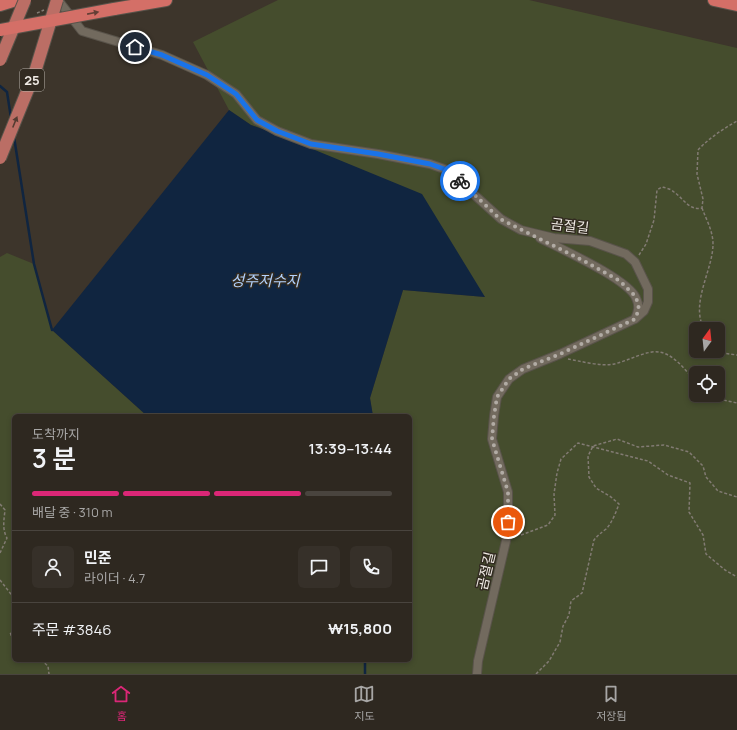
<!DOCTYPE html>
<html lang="ko">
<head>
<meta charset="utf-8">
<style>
  :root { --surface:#2e2820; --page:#363029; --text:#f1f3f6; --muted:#a7a6a5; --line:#49443e; --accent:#db2777 }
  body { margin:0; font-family:Manrope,"Noto Sans KR",sans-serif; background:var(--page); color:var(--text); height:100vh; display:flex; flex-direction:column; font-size:15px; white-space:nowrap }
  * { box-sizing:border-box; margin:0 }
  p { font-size:13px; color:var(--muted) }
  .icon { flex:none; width:22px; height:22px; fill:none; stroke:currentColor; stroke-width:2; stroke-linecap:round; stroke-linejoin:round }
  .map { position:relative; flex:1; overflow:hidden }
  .panel { position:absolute; left:12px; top:414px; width:400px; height:248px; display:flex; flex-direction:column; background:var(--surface); border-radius:6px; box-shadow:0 2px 6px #0003,0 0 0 1px var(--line) }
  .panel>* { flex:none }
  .needle { width:26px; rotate:15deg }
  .buttons { position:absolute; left:689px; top:322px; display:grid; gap:8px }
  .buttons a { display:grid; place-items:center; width:36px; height:36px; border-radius:6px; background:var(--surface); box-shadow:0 2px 6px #0003,0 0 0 1px var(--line); font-size:20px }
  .pin { position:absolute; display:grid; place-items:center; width:34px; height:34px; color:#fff; margin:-17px; border:2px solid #fff; border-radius:50%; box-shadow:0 1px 4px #0007 }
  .courier { position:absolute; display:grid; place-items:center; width:40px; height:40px; margin:-20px; border:3px solid #1a73e8; border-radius:50%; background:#fff; color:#222; box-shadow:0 1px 5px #0007 }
  .overview em { font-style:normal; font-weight:600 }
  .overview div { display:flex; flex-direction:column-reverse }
  .overview { display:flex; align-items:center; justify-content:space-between; height:68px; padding:0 20px }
  h1 { font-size:26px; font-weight:600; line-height:30px }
  .bar { display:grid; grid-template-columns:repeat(4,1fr); gap:6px 4px; align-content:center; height:48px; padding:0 20px }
  .bar i { height:5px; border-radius:3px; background:var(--line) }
  .bar .on { background:var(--accent) }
  .bar p { grid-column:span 4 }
  .line { display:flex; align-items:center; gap:10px; padding:0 20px; border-top:1px solid var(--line) }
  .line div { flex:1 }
  .round { display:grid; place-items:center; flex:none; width:42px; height:42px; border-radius:6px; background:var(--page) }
  .dock { display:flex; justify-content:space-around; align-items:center; height:56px; border-top:1px solid var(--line); background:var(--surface); font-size:11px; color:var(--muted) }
  .dock a { display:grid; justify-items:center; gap:2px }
  .dock .on { color:var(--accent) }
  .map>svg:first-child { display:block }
  .green { fill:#454d2d; fill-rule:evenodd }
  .water { fill:#102540 }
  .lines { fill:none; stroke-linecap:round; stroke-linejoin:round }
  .stream { stroke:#102540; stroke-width:2.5 }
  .minor-casing { stroke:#59534a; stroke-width:10 }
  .trunk-casing { stroke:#59534a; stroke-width:14 }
  .path { stroke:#827b73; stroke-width:1.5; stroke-dasharray:3 2; stroke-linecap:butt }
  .minor { stroke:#726a5e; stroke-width:8 }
  .trunk { stroke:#d46f67; stroke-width:12 }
  .primary-bridge-casing { stroke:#59534a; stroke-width:14; stroke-linecap:butt }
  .trunk-bridge-casing { stroke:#59534a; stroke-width:14; stroke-linecap:butt }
  .primary-bridge { stroke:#bb6e65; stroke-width:12 }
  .trunk-bridge { stroke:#d46f67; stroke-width:12 }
  .oneway { fill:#633f36 }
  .oneway2 { fill:#543c32 }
  .done { stroke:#b1aba4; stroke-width:4; stroke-dasharray:0 7.2 }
  .route { stroke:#1a73e8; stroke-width:5 }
  .labels { text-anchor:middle; stroke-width:3; stroke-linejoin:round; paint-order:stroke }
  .shield { fill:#322b21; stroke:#b7b1aa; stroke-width:1 }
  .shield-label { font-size:13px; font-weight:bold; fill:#f0ebe5 }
  .street-label { font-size:14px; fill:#f0ebe5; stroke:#322b21 }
  .water-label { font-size:15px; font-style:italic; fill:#b2d2fe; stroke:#322b21 }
</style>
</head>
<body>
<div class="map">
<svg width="737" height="674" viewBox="0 0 737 674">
  <rect width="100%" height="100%" fill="#3d352b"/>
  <!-- green -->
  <path class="green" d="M278,0H529L737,48V674H0V257L7,253L34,264L52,330L146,415L153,416H14V660H410V416H373L370,398L403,290L485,297L276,134L251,125L229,110L193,42ZM696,329H718V351H696ZM696,373H718V395H696Z"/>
  <!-- water -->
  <path class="water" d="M229,110L251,125L276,134L422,194L485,297L403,290L370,398L373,416H153L146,415L52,330Z"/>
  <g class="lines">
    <!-- stream -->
    <path class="stream" d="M0,86L7,92L11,118
      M14,137L34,264L52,330
      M365,660V674"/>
    <!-- minor casing -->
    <g class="minor-casing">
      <path id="minor" d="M58,0L82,31L162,55L207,75L236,94L257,120L277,131L311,144L378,154L430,164L447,170L501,219L521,230L554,238L590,241L626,254L635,262L648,289V302L644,311L635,319L560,354L523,369L509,379L497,397L494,416L492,439L508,492V523L506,541L478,661L477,674
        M540,238C561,249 628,279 636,298C640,306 638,312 635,319"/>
    </g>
    <!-- trunk casing -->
    <g class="trunk-casing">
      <path id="trunk" d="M714,0L737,5
        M0,5L16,0
        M114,9L166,0"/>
    </g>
    <!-- path -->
    <path class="path" d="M37,13L44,10
      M702,208C706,219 713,231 713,244C713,270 690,303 704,329
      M639,255L646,244L654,220L657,190L662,187C666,188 671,189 674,192C683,198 689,211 702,208L703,199L697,174L698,150C709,138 723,129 737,121
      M718,349L722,353L737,355
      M568,359C580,361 602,367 614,364C627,361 639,354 652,352C671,349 685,370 696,382
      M710,395L714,398L737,403
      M0,504L5,510C4,520 2,529 7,538L0,553
      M521,535L548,525L555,515L554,494L557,473L561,459L578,443L648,461L668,475L690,483L689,512L703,535L706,554L725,570L737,577
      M0,580L14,598
      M14,631L10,632L14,643
      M41,660L48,666L49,674
      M536,674L549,661L560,642L563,626L569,615L571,601L582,593L594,540C598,535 601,533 606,529C612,523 616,512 619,504L611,497L596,488L589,477L588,456L593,446L617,439L638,447L664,445L689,452L703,466L706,477L718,491L737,497"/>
    <!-- minor -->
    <use href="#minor" class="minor"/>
    <!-- trunk -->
    <use href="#trunk" class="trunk"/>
    <!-- primary-bridge casing -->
    <g class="primary-bridge-casing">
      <path id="primary-bridge" d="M0,60L25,0
        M0,158L35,72L57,0"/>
    </g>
    <!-- trunk-bridge casing -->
    <g class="trunk-bridge-casing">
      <path id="trunk-bridge" d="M0,30L114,9"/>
    </g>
    <!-- primary-bridge -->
    <use href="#primary-bridge" class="primary-bridge"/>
    <!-- trunk-bridge -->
    <use href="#trunk-bridge" class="trunk-bridge"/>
  </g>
  <!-- one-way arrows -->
  <defs><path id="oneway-solid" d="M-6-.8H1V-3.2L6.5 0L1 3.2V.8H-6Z"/></defs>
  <use class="oneway" href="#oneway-solid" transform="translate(93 13) rotate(-11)"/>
  <use class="oneway2" href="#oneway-solid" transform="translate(15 122) rotate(-68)"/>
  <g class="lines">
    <!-- done -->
    <path class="done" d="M460,181L500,219L586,262L620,281L636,297L639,309L635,319L560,354L523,369L509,379L497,397L494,416L492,439L508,492V522"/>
    <!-- route -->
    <path class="route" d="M135,47L162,55L207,75L236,94L257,120L277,131L311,144L378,154L430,164L447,170L460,181"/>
  </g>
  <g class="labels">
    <!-- shield labels -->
    <rect class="shield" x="20" y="69" width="24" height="22" rx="3"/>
    <g class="shield-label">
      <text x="32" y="85">25</text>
    </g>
    <!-- street labels -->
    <g class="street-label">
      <text transform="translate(570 226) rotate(7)" y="5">곰절길</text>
      <text transform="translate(486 571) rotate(-77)" y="5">곰절길</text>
    </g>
    <!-- water labels -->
    <g class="water-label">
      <text x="265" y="286">성주저수지</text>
    </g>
  </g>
</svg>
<div class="buttons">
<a><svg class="needle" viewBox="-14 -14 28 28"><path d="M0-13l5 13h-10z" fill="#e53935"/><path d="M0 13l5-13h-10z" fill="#a7a6a5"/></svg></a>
<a><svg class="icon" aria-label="locate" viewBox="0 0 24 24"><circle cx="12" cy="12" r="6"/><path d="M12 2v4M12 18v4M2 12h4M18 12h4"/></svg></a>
</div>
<div class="pin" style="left:508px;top:522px;background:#ea580c"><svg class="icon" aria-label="bag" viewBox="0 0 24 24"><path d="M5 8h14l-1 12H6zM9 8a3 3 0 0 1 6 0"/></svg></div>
<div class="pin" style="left:135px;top:47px;background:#1f2937"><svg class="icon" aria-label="home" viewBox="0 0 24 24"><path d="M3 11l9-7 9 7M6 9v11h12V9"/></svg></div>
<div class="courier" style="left:460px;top:181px"><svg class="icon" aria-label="bike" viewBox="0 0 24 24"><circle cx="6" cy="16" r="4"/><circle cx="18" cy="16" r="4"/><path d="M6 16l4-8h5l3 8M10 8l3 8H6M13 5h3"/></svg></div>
<section class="panel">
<div class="overview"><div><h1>3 분</h1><p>도착까지</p></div><em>13:39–13:44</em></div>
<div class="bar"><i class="on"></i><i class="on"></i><i class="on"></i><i></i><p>배달 중 · 310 m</p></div>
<div class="line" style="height:72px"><a class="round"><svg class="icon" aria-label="person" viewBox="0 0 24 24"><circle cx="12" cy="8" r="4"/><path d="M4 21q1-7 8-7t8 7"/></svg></a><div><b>민준</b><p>라이더 · 4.7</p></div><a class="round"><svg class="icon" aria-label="chat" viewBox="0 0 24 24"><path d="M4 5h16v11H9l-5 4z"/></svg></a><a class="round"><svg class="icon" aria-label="phone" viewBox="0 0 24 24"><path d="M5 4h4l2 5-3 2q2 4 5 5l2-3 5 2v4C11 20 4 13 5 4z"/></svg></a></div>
<div class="line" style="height:52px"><div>주문 #3846</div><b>₩15,800</b></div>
</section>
</div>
<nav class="dock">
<a class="on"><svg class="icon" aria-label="home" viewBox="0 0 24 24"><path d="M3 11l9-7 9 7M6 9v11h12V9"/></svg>홈</a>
<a><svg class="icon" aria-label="map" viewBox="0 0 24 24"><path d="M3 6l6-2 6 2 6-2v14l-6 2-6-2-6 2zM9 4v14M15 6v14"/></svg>지도</a>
<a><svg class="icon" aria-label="saved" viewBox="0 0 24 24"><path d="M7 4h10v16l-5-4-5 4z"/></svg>저장됨</a>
</nav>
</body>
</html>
